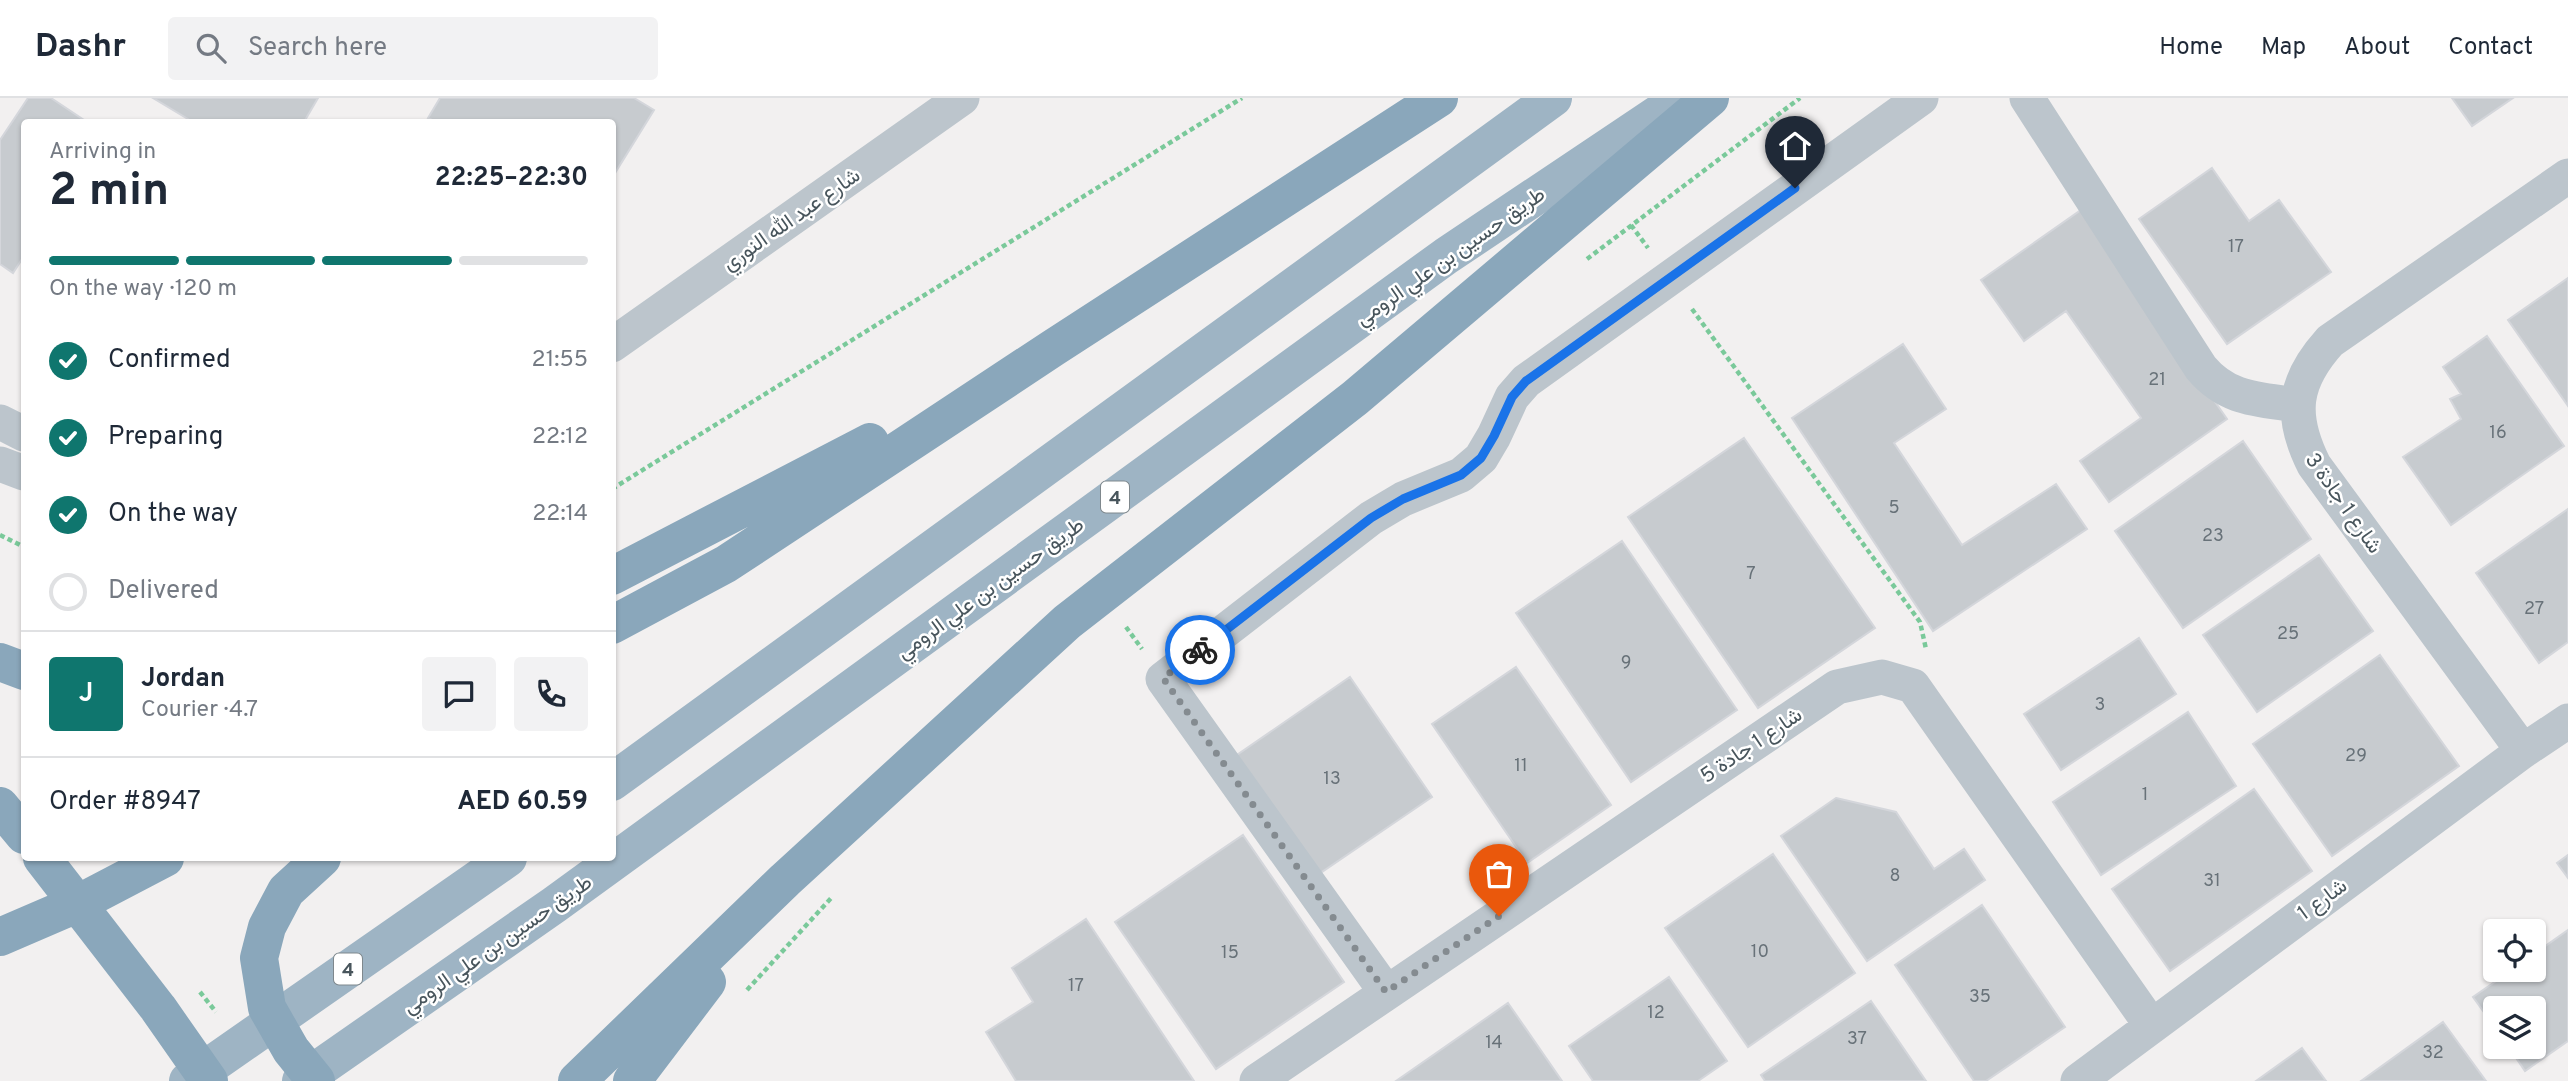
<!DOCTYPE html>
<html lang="en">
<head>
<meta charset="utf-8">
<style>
  :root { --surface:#fff; --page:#f2f2f3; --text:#1f2937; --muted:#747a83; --line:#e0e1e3; --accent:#0f766e }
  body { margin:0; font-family:Overpass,Vazirmatn,sans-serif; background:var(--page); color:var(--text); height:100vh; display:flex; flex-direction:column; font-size:26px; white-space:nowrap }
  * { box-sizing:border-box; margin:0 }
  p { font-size:23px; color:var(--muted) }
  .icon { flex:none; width:38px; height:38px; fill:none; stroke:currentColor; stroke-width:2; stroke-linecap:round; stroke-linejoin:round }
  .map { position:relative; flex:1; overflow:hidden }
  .drawer { position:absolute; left:21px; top:21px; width:595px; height:742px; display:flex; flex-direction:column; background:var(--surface); border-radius:7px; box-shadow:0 2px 5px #0004 }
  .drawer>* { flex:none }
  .controls { position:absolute; left:2483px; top:821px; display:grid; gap:14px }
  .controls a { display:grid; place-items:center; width:63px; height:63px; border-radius:7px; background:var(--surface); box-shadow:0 2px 5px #0004; font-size:35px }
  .pin { position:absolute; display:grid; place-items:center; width:60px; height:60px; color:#fff; margin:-72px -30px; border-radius:50% 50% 50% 0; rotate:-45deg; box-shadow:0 0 7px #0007 }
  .pin .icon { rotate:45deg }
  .courier { position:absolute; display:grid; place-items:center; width:70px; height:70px; margin:-35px; border:5px solid #1a73e8; border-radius:50%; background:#fff; color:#222; box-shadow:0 2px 9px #0007 }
  .overview em { font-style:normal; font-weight:700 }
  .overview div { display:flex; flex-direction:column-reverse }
  .overview { display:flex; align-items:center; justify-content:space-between; height:119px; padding:0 28px }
  h1 { font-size:46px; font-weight:700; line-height:52px }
  .bar { display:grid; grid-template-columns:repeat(4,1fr); gap:10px 7px; align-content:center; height:84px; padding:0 28px }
  .bar i { height:9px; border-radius:5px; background:var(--line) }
  .bar .selected { background:var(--accent) }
  .bar p { grid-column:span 4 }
  .line { display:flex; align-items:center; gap:18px; padding:0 28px; border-top:2px solid var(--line) }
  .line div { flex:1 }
  .round { display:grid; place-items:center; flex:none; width:74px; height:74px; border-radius:7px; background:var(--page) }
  ol { padding:0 28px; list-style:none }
  li { display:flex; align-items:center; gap:21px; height:77px }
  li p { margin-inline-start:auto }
  li .icon { padding:7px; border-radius:50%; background:var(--accent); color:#fff; stroke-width:4 }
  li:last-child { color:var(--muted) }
  li i { width:38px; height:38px; border:4px solid var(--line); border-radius:50% }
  header { display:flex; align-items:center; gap:42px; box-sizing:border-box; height:98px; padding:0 35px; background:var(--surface); border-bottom:2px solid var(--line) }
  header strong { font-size:33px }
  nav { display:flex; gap:38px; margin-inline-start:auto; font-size:24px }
  .search { width:490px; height:63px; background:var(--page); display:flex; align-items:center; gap:18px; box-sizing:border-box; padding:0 24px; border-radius:7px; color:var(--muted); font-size:26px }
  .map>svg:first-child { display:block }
  .building { fill:#c7cbcf; stroke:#d4d6db; stroke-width:2 }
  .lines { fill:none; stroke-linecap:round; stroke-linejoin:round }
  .path { stroke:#7ac99a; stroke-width:4.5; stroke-dasharray:5 3.5; stroke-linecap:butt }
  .minor { stroke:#bcc5cc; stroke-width:35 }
  .trunk { stroke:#9eb4c4; stroke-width:38 }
  .motorway { stroke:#8aa7bb; stroke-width:38 }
  .done { stroke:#848b90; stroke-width:7; stroke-dasharray:0 12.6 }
  .route { stroke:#1a73e8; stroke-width:9 }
  .labels { text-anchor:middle; stroke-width:5; stroke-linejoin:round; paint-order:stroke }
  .number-label { font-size:18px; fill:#687279 }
  .shield { fill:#fff; stroke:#7f888d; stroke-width:2 }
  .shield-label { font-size:19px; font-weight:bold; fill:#48555c }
  .street-label { font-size:21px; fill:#48555c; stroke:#fff }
</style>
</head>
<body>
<header>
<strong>Dashr</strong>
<div class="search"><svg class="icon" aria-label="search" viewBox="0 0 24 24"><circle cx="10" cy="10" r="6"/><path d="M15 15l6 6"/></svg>Search here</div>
<nav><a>Home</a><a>Map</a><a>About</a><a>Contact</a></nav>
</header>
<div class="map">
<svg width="2568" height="983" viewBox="0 0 2568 983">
  <rect width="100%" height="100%" fill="#f2f0f0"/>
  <!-- building -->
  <path class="building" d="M28,0H51L87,24H24V158L13,175L0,166V42Z
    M153,0H318L304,24H193Z
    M440,0H634L654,12L612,80V24H436L428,20Z
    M2452,0H2513L2472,28Z
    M2212,70L2249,123L2279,102L2331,174L2227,246L2139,121Z
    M2081,112L2227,321L2109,404L2080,363L2141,320L2066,213L2024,243L1981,182Z
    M2568,180V308L2508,222Z
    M2487,238L2564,348L2451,427L2403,359L2461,321L2450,301L2461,296L2443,269Z
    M1903,246L1946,311L1894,345L1962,447L2056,386L2087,431L1933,533L1792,320Z
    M1744,340L1875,530L1758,610L1628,419Z
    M2243,343L2311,441L2183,530L2115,433Z
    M2568,411V544L2539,565L2476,475Z
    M1622,443L1737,612L1631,684L1516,515Z
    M2319,457L2373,533L2257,614L2203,537Z
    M2139,540L2176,596L2061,672L2024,616Z
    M2380,557L2459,668L2332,758L2253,646Z
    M1516,569L1611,707L1527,765L1432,626Z
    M1350,579L1432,699L1313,780L1231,661Z
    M2188,614L2236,688L2101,777L2053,704Z
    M2254,691L2312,773L2170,873L2112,791Z
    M1836,700L1896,714L1934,771L1964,751L1985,782L1867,863L1781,738Z
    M1243,737L1344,884L1216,971L1115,824Z
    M1773,756L1855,875L1748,949L1665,830Z
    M2568,757V780L2557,765Z
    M1982,807L2065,929L1986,983H1974L1895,867Z
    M1086,821L1194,983H1016L986,934L1033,904L1012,870Z
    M2568,832V943L2525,973L2508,948H2534V910H2496V931L2473,899L2512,872H2534V856Z
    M1669,879L1727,963L1698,983H1593L1569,948Z
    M1871,903L1926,983H1765L1761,977Z
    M1508,905L1562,983H1396Z
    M2443,924L2486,983H2361Z
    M2302,950L2326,983H2256Z"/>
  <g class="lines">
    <!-- path -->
    <path class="path" d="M1631,127L1648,150
      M1587,161L1800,0
      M1692,211L1920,524L1926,551
      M612,391L1242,0
      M0,437L24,449
      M1126,529L1142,551
      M747,892L833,798
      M200,894L216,914"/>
    <!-- minor -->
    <path class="minor" d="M2027,0L2201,270C2228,302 2258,301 2297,307
      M612,247L962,0
      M0,324L24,336
      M0,366L24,375
      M2523,653L2314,367C2289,317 2293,284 2330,243L2568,78
      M1386,894L1163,581L1371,420L1403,401L1461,377L1481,360L1494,338L1512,299L1526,283L1921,0
      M1257,983L1837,589L1882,579L1913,588L2151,927
      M2078,983L2523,653L2568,623"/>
    <!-- trunk -->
    <path class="trunk" d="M612,684L1553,0
      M188,983L508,760
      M301,983L554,807L1446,158L1682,0"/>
    <!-- motorway -->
    <path class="motorway" d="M612,478L870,344
      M612,527L726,466L1053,250L1439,0
      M0,564L24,573
      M0,708L24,737
      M42,760L158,910L209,983
      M0,839L79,805L165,760
      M316,983L291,952L267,910L259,860L267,829L286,793L322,760
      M577,983L785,782L1067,524L1355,300L1710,0
      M632,983L707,884"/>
  </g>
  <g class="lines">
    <!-- done -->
    <path class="done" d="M1200,552L1163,580L1386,894L1499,818"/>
    <!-- route -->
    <path class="route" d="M1200,552L1371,420L1403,401L1461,377L1481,360L1494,338L1512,299L1526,283L1795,90"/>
  </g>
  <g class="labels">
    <!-- number labels -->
    <g class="number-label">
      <text x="2236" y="154">17</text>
      <text x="2157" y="287">21</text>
      <text x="2498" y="340">16</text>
      <text x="1894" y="415">5</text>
      <text x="2213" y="443">23</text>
      <text x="1751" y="481">7</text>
      <text x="2534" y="516">27</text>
      <text x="2288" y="541">25</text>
      <text x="1626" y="570">9</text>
      <text x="2100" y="612">3</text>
      <text x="2356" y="663">29</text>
      <text x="1521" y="673">11</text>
      <text x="1332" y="686">13</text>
      <text x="2145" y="702">1</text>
      <text x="1895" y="783">8</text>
      <text x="2212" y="788">31</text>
      <text x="1760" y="859">10</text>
      <text x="1230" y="860">15</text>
      <text x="1076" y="893">17</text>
      <text x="1980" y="904">35</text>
      <text x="1656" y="920">12</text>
      <text x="1857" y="946">37</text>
      <text x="1494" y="950">14</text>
      <text x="2433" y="960">32</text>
    </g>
    <!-- shield labels -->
    <g class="shield">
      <rect x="1101" y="383.5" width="28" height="31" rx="5"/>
      <rect x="334" y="855.5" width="28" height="31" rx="5"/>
    </g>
    <g class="shield-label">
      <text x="1115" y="406">4</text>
      <text x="348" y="878">4</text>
    </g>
    <!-- street labels -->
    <g class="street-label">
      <text transform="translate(791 121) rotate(-35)" y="7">شارع عبد الله النوري</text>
      <text transform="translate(1450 158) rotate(-35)" y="7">طريق حسين بن علي الرومي</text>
      <text transform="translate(2344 405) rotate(55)" y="7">شارع 1 جادة 3</text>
      <text transform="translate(990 490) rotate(-36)" y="7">طريق حسين بن علي الرومي</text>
      <text transform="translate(1751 647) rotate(-34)" y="7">شارع 1 جادة 5</text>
      <text transform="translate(2322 801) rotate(-36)" y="7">شارع 1</text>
      <text transform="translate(497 846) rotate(-35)" y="7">طريق حسين بن علي الرومي</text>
    </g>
  </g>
</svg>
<div class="controls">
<a><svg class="icon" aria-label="locate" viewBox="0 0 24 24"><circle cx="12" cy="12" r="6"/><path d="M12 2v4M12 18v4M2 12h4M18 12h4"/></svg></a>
<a><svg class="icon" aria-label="layers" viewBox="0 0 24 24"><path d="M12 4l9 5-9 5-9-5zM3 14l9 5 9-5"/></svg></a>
</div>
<div class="pin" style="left:1499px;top:818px;background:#ea580c"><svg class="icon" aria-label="bag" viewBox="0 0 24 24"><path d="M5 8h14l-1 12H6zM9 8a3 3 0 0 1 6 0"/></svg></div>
<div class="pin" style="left:1795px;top:90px;background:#1f2937"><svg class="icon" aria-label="home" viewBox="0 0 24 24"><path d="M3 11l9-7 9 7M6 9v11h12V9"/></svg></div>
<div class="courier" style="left:1200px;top:552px"><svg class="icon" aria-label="bike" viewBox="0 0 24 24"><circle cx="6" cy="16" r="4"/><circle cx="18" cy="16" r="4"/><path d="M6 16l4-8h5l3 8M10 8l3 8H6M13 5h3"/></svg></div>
<section class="drawer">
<div class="overview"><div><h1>2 min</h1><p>Arriving in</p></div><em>22:25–22:30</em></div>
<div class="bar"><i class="selected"></i><i class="selected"></i><i class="selected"></i><i></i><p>On the way · 120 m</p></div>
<ol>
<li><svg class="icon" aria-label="check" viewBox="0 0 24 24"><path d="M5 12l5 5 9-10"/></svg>Confirmed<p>21:55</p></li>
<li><svg class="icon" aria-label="check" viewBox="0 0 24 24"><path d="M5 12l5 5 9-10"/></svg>Preparing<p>22:12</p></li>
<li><svg class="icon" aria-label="check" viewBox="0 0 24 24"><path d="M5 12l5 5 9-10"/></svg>On the way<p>22:14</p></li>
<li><i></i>Delivered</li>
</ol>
<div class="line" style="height:126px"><b class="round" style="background:var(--accent);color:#fff">J</b><div><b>Jordan</b><p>Courier · 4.7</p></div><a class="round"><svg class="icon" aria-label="chat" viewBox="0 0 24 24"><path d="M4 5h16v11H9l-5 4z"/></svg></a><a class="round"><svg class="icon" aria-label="phone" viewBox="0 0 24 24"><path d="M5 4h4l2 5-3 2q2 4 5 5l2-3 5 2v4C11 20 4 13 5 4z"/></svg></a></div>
<div class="line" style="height:91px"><div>Order #8947</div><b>AED 60.59</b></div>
</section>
</div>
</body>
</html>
